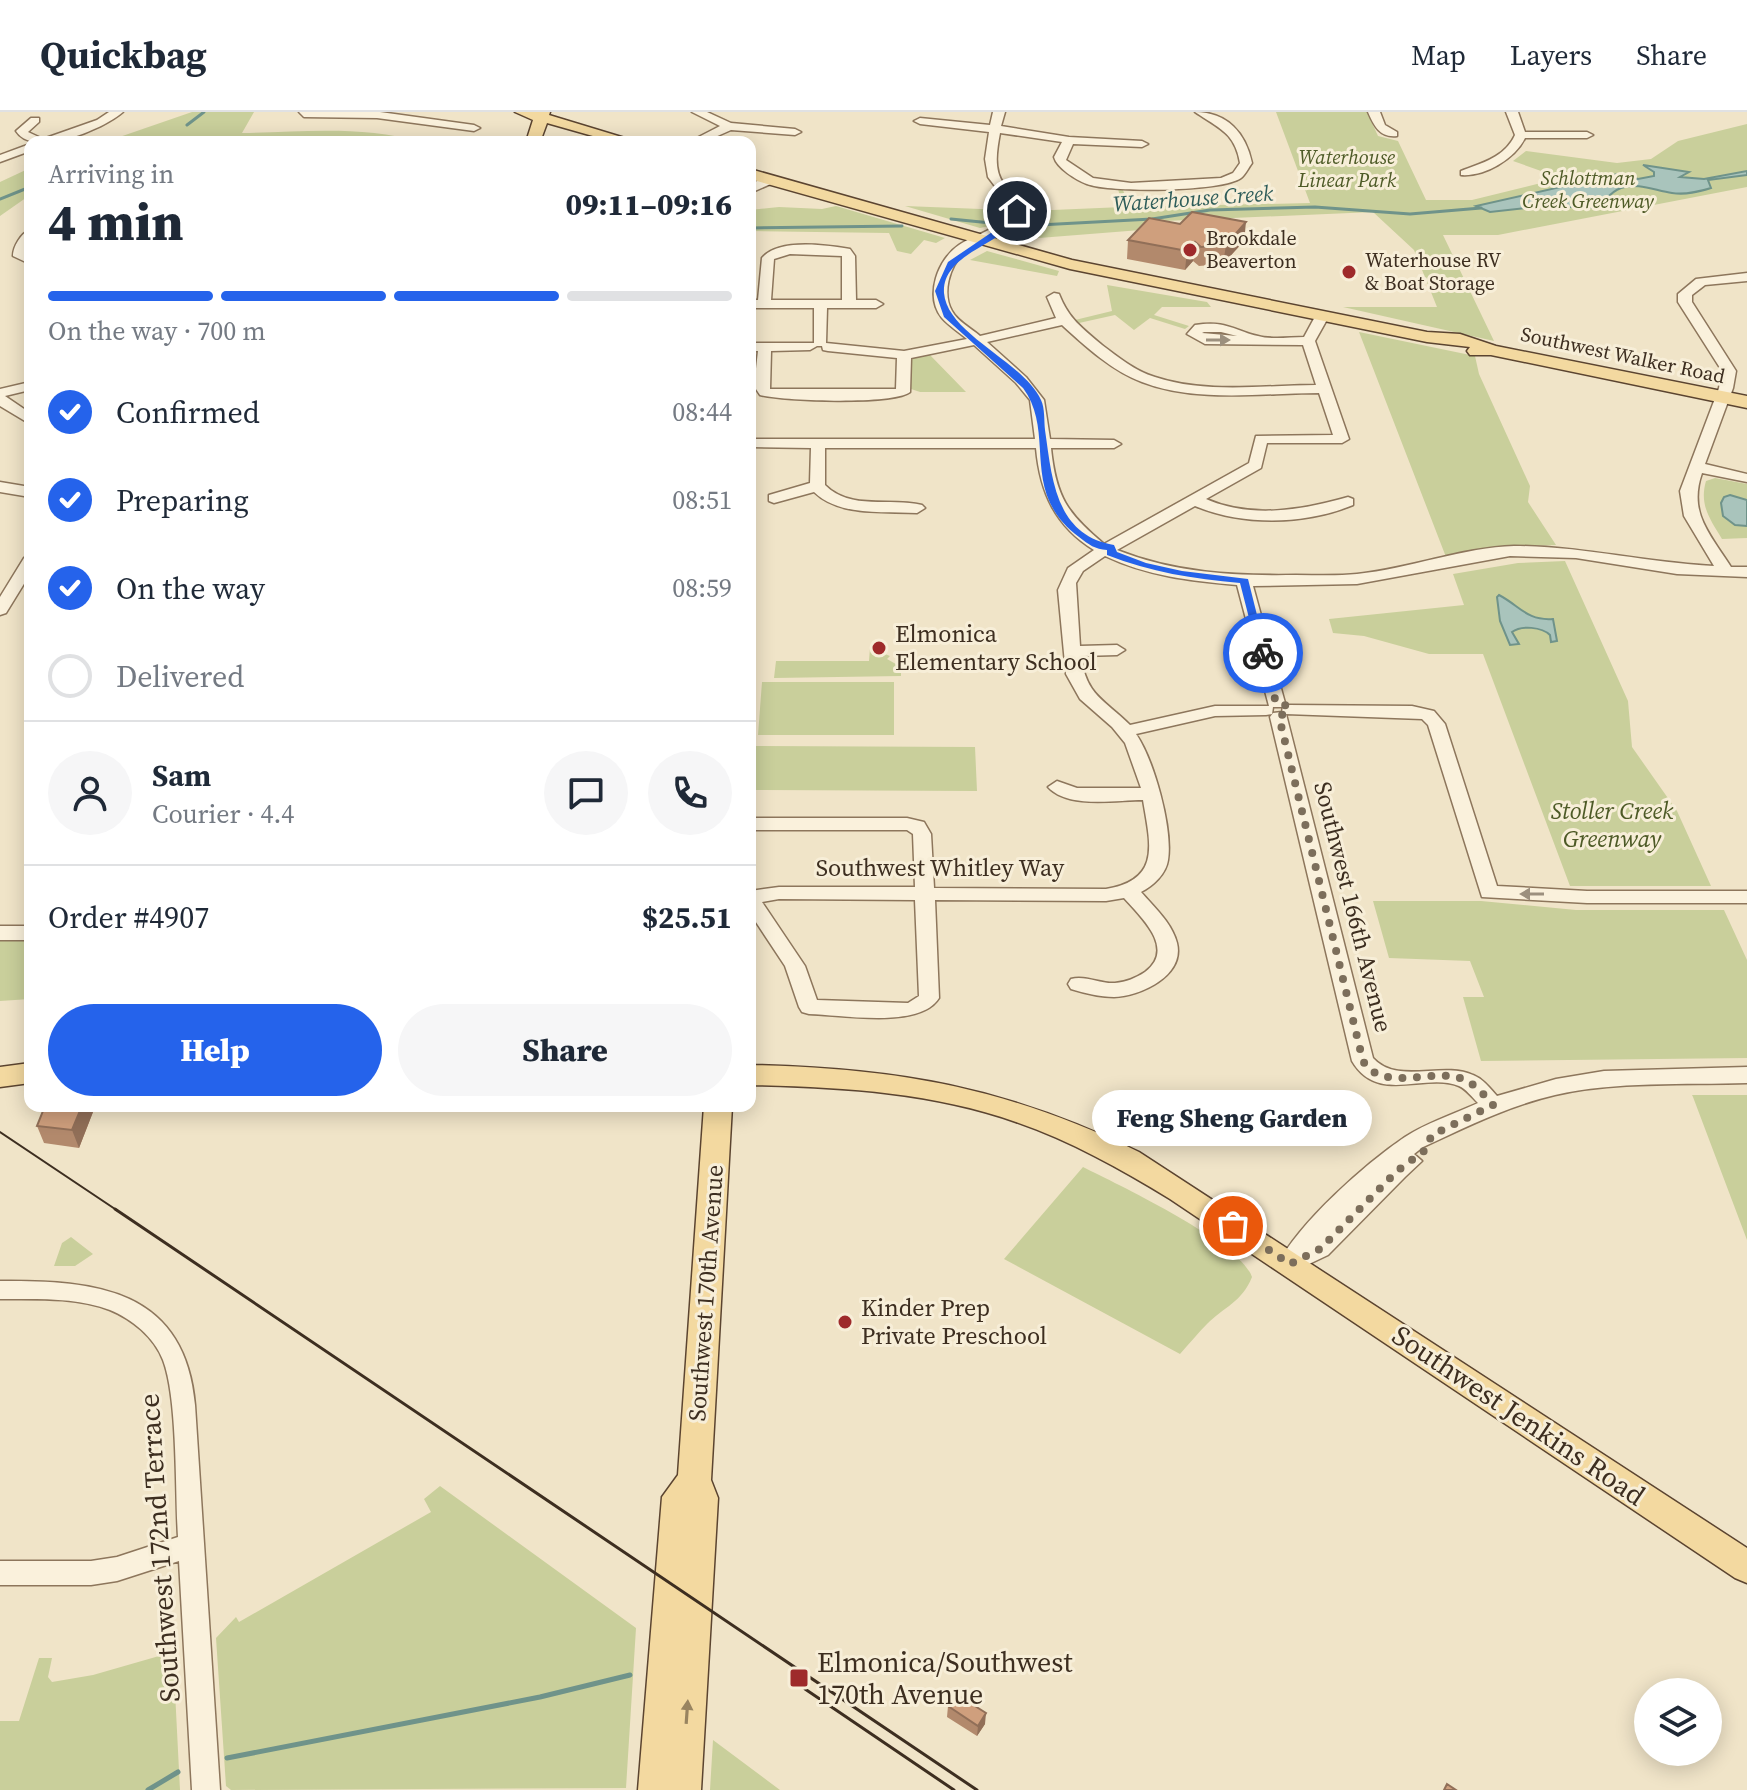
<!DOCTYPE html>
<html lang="en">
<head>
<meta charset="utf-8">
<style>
  :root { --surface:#fff; --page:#f6f6f7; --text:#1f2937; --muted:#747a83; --line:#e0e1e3; --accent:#2563eb }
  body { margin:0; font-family:"Source Serif 4",serif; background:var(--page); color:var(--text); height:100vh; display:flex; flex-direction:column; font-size:30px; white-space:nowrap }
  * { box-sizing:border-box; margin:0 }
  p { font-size:26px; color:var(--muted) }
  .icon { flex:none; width:44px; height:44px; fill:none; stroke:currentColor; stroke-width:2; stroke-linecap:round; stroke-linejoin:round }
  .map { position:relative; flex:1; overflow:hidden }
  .drawer { position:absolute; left:24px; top:24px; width:732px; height:976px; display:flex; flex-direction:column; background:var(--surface); border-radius:16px; box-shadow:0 4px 20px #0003 }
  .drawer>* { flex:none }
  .controls { position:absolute; left:1634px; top:1566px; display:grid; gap:16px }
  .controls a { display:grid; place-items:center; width:88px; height:88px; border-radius:50%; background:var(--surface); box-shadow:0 4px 20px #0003; font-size:40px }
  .pin { position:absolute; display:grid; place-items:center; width:68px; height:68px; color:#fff; margin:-34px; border:4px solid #fff; border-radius:50%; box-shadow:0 2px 8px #0007 }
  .courier { position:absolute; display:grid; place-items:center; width:80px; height:80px; margin:-40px; border:6px solid #2563eb; border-radius:50%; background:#fff; color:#222; box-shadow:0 2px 10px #0007 }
  .bubble { position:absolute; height:56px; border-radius:28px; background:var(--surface); box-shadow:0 4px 20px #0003; font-size:26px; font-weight:800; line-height:56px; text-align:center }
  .headline em { font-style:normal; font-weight:800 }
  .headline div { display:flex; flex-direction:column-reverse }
  .headline { display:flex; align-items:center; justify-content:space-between; height:136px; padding:0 24px }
  h1 { font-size:52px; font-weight:800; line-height:60px }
  .bar { display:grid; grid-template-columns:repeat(4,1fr); gap:12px 8px; align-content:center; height:96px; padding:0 24px }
  .bar i { height:10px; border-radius:6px; background:var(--line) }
  .bar .active { background:var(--accent) }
  .bar p { grid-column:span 4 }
  .line { display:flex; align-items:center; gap:20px; padding:0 24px; border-top:2px solid var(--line) }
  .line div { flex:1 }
  .round { display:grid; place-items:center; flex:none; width:84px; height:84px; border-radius:42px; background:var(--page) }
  ol { padding:0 24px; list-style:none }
  li { display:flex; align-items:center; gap:24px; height:88px }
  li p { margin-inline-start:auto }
  li .icon { padding:8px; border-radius:50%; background:var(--accent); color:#fff; stroke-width:4 }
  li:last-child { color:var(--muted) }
  li i { width:44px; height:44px; border:4px solid var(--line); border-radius:50% }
  .cta { display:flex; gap:16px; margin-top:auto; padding:16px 24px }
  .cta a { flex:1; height:92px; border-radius:48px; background:var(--accent); color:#fff; font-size:32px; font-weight:800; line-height:92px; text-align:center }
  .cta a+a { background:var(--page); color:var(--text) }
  header { display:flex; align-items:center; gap:48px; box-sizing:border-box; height:112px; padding:0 40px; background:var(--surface); border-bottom:2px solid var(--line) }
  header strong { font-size:38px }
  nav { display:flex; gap:44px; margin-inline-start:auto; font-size:28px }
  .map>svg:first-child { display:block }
  .green { fill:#c9cf9b }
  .water { fill:#a9c4bc; stroke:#6f938a; stroke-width:2 }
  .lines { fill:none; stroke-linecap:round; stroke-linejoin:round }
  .stream-far1 { stroke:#6f938a; stroke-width:3 }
  .stream { stroke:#6f938a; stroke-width:5 }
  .minor-casing { stroke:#8d765c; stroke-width:3 }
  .major-casing { stroke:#5b4430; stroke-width:3 }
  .minor { fill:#faf1dc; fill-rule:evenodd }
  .major { fill:#f3d9a0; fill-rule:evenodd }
  .tram-far1 { stroke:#3d2e20; stroke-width:2 }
  .tram { stroke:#3d2e20; stroke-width:3 }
  .wall { fill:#b2896c }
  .shaded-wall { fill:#916f58 }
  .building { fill:#cf9f7d; stroke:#916f58; stroke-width:2 }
  .oneway { fill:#9c907e }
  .oneway2 { fill:#988460 }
  .route { fill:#2563eb }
  .done { stroke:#7c6e5b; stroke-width:8; stroke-dasharray:0 14.4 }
  .poi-dot { fill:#9e2a2b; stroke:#f7eed8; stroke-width:3 }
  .labels { text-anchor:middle; stroke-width:6; stroke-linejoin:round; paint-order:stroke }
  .far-park-label { font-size:20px; font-style:italic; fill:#4d5a26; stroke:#f7eed8 }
  .far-poi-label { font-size:20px; fill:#3d2e20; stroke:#f7eed8; text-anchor:start }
  .far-street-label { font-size:20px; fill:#3d2e20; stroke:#f7eed8 }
  .far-water-label { font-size:22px; font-style:italic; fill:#2f5d5a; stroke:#f7eed8 }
  .poi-label { font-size:24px; fill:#3d2e20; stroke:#f7eed8; text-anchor:start }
  .park-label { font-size:24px; font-style:italic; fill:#4d5a26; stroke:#f7eed8 }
  .street-label { font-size:24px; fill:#3d2e20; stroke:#f7eed8 }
  .near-street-label { font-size:28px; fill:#3d2e20; stroke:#f7eed8 }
  .near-poi-label { font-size:28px; fill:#3d2e20; stroke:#f7eed8; text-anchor:start }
</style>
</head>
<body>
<header>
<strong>Quickbag</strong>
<nav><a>Map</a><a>Layers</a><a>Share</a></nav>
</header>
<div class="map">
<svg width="1747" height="1678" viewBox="0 0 1747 1678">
  <rect width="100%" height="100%" fill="#f0e4c8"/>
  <!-- green -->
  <path class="green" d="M192,0H254L242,21C300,20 364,13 420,30H105Z
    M1276,0H1367L1378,24L1398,29L1426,88H1472L1561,66L1513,49L1526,39L1617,51L1651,47L1678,29L1747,12V75L1498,123H1443L1494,229L1343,195H1437L1414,138L1373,100L1165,109L1166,116L1039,126L1015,120L1025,110L1029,99L1123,95L1118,77L1123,78L1129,95L1310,91Z
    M30,56V83L0,104V70Z
    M836,94L945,126L936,131L924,128L911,142L897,139L889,121L750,119V98L779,95L822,97Z
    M905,94L1006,98L995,113L980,116Z
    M987,139L1059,159L1057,164L970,148Z
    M1107,173L1207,190L1211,195H1162L1154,203L1189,214L1185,217L1150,206L1134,218L1115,203L1079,211L1075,208L1112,199Z
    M1359,220L1475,244L1479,262L1530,374L1528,390L1556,433L1504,435L1446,445Z
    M929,242L966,280H920L911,277L909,247Z
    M1715,366L1747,372V426L1722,427C1710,407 1699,393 1706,369Z
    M1565,449L1628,589L1632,635L1677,699L1711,774H1570L1483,542H1429L1364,524L1333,521L1329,507L1464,493L1453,462L1518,451Z
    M870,536L890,544L887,547L901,555V564L774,566L776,549H869Z
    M762,570H894V623H758Z
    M750,634L975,635L977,679L750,678Z
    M1373,789H1481L1576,798H1724L1747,848V946L1481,949L1463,885H1484L1470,849L1389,846Z
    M0,829H30V887L0,889Z
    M1692,983H1747V1128L1693,985Z
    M1083,1055C1119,1073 1241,1131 1252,1165C1242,1190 1224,1195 1207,1212C1198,1221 1189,1232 1180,1242L1004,1147Z
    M71,1125L93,1142L75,1154H54L62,1131Z
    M440,1374L636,1516L626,1676L231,1678L226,1674L216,1526L236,1505L239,1510L431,1400L424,1387Z
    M173,1540L180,1678H0V1609H19L39,1546H52L48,1565L52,1570L93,1563Z
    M713,1628L780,1678H710Z"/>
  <!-- water -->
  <path class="water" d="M1643,53L1689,60L1680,65L1704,67L1747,59V63L1708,68L1711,76C1698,80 1686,83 1672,81C1656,79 1638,70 1621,76C1609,80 1605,90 1597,96L1544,94L1490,100L1476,94L1622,61L1638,67L1654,64V60Z
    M1730,383L1747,388V414L1735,413L1723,404L1721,391L1724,385Z
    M1499,483C1520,494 1527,509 1553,507L1557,529L1551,530L1550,523C1542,515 1521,513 1512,520L1519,532L1510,533L1500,509L1497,485Z"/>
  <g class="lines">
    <!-- stream-far1 -->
    <path class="stream-far1" d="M187,13L204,0
      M170,30L180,27
      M0,87L30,75
      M951,107L991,111
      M1020,114L1152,107L1210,98L1315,95L1410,102L1481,96
      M750,116L902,114"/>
    <!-- stream -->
    <path class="stream" d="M227,1646L540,1585L630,1563
      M148,1678L178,1660"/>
    <!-- minor casing -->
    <g class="minor-casing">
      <path id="minor" d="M109,0H123C104,17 33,47 16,19L31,6H39V10L28,20L43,27L97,8Z
        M299,0H380L474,13L480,16L474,19L377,6L304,5Z
        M692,0H707L731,11L795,17L801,20L795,23L731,18L704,30H689L720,14Z
        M993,0H1005L1001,14L1069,25L1142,29L1148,32L1142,35L1073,32L1066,48L1093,66L1131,71L1221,66L1233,61L1240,51C1235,20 1218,16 1195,0C1227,0 1246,21 1252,51C1249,55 1245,63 1241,66C1222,80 1110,81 1087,72C1076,68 1057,56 1054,45L1062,30L1000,21C997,37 993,58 1004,72C1012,81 1019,86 1023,98C1008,123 985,124 964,141C949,154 942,182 952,199C957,209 971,216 980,224L1056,206L1047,185L1054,181L1059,182C1069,207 1081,215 1102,233C1118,245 1135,259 1155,265C1205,282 1265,273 1316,273L1303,233L1205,232L1187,222L1195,213C1226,208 1233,218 1258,224C1271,228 1290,225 1304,225L1317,201L1329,204L1315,229L1349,327L1342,331H1267L1261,356L1206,387C1252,407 1302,398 1348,385L1353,387V393C1305,413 1243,414 1195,394L1117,438C1175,461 1234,464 1296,463C1317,463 1338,464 1357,462C1407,457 1466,435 1514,434C1582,434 1647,451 1714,454L1684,404L1680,379L1719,276L1722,259L1678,190V182L1696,167L1747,161V169L1705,173L1692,183V190L1736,259L1733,276L1705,352L1747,362V370L1702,361C1688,401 1710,422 1731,455H1747V465L1677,462L1576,446L1510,444L1357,472L1253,474L1285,591L1282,595H1273L1272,602L1266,603L1215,604L1136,622C1154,648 1173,717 1168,748C1166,762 1153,774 1141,780C1154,795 1172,811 1177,831C1185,864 1140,884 1114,885C1100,885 1084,881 1071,877L1068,872L1071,867C1085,863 1100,872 1115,871C1126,870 1136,866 1145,860C1176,837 1142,806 1124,786L1106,789L935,788L939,886C920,917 843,903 809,902L802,900L799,895L785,854L750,801V779L779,775H915L913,722L907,718H750V706H907L924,710L931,722L934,776L1106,777C1162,768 1150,731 1143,688C1116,688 1068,697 1048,675L1057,669L1077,676H1141L1125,631L1112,615L1080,587L1066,562L1058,478L1068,456L1094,438C1055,414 1040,380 1036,336H825V373C851,399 890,385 922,393L925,396L917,401C884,399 840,405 814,380L774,391L769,389V383L810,371L811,336L750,335V327H1035L1030,288L1016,271L974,233L911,246L910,280C893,293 784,289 760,283L754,274L758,239H750V231H814V196H750V188H758L762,146C778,126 827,133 850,137L855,144L856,188H876L883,192L876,196H827L826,231L904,239L967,227C959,220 949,214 942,206C924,184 938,147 959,133C978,121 999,118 1011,98L1010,94L988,65L985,47L989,20L920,12L914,9L920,6L990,13ZM790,142L842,144V188H771L774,147ZM1062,213C1085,234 1112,259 1142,270C1196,291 1262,281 1319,281L1333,323L1256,324L1249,351L1104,432C1067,401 1056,385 1051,336H1114L1121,332L1114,328L1050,327L1044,288L1026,265L987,230ZM1221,220L1237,224L1202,221L1204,220ZM817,234H822L823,238L828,239L897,246L896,277H770L771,239L810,238ZM1105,444C1147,464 1191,469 1237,473L1269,594H1215L1130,613C1104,587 1086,584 1081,544L1117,543L1125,538L1117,533L1080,534L1076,471L1083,459ZM779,787L915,788L919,884L908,891L817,888L805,854L762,790Z
        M1368,0H1380L1385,13L1397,20V24C1380,26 1374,14 1368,0Z
        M1506,0H1518L1525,20H1587L1593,23L1587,26H1525C1515,47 1484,65 1461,63V59C1482,51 1505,45 1515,23Z
        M30,32V39L0,50V43Z
        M769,64L773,65V71L750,81V72Z
        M30,118C30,128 25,134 25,142L30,144V152L13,144C13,135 21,121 30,118Z
        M30,270V278L5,284L30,301V312L0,294V277Z
        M0,370L30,375V385L0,380Z
        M30,444V462L6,501L0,503V485L24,446Z
        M1289,593L1412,594L1434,599L1445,612L1497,774L1587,779H1747V791H1587L1482,785L1428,613L1422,607L1286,602L1373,946C1397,973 1442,949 1473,963C1483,967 1490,976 1497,984L1556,967L1604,959L1747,955V971C1684,973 1617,969 1555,983C1508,994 1466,1015 1423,1035L1414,1042L1422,1049L1405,1065L1328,1143L1290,1161L1282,1159L1278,1152C1300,1110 1365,1052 1405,1025C1426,1011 1454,1002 1478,991C1472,985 1466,977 1459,974C1424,960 1378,993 1352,949L1270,605L1273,601L1282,600L1283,594Z
        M0,814H30V828H0Z
        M0,1169C96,1168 185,1177 195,1293L220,1678H192L179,1449L117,1469L91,1473H0V1449H91L117,1445L178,1425C175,1380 178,1287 163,1248C154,1225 132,1207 110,1198C76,1185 36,1187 0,1187Z"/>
    </g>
    <!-- major casing -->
    <g class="major-casing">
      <path id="major" d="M515,0H550L549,3L638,30H614L547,11L540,30H526L533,8Z
        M750,57L1072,148L1427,220L1460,222L1496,234L1747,284V296L1491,243H1470L1467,239L1470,235L1427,230L1070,157L750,67Z
        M30,951V971L0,975V955Z
        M750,953C896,956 1006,975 1139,1040L1747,1436V1471L1735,1466L1170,1087C1121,1057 1071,1029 1016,1010C931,980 840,975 750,973Z
        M704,994H732L711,1368L718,1386L701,1678H638L662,1385L678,1363Z"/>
    </g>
    <!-- minor -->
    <use href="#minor" class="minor"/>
    <!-- major -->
    <use href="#major" class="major"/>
    <!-- tram-far1 -->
    <path class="tram-far1" d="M0,1020L118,1099"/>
    <!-- tram -->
    <path class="tram" d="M115,1097L977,1678
      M805,1577L954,1678"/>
  </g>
  <!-- wall -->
  <path class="wall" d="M1128,128L1244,129L1223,152L1199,154L1193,149L1185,158L1127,147Z
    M93,1000L79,1036L44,1031L37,1014Z
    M948,1594L985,1612L977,1624L947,1605Z"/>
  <!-- shaded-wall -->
  <path class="shaded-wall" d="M1246,110L1244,129L1223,152L1226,133Z
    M1195,130L1193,149L1185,158L1187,139Z
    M82,994H91L93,1000L79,1036L72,1018Z
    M986,1601L985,1612L977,1624L978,1614Z"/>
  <!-- building -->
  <path class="building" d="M1192,100L1246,110L1226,133L1201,135L1195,130L1187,139L1128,128L1149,106L1180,112Z
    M45,994H82L72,1018L37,1014Z
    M956,1582L986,1601L978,1614L948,1594Z
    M1447,1672L1456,1678H1444Z"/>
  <!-- one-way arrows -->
  <defs><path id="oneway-solid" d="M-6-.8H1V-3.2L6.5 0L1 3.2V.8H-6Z" transform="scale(2)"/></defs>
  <g class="oneway">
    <use href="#oneway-solid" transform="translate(1218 228)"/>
    <use href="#oneway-solid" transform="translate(1532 782) rotate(-180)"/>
  </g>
  <use class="oneway2" href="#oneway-solid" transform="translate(687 1600) rotate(-86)"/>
  <!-- route -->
  <path class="route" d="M1014,98L1021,99C1017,104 1014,110 1010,114C991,135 942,145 944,181C947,222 1024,250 1041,288C1045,296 1044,309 1045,318C1052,366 1055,423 1114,433L1117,440L1146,451L1182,459L1248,467L1267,543L1258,541L1240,471C1193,467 1151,460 1107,443V438C1095,437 1089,433 1079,425C1018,380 1057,322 1023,276L944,205L935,179L948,150L1004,112Z"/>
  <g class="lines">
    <!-- done -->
    <path class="done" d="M1233,1114L1290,1152L1320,1137L1397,1059L1424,1039L1432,1023L1493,993C1485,984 1476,973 1465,968C1435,954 1383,982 1363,949L1279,605L1289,598L1285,593L1276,591L1263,541"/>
  </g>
  <!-- markers -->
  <g class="poi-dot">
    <circle cx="1190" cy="138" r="8"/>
    <circle cx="1349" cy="160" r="8"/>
    <circle cx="879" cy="536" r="8"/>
    <circle cx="845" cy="1210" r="8"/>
    <rect x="789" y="1556" width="20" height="20" rx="4"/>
  </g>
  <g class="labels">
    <!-- far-park labels -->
    <g class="far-park-label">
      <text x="1347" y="52">Waterhouse<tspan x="1347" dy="23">Linear Park</tspan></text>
      <text x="1588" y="73">Schlottman<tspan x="1588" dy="23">Creek Greenway</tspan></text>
    </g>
    <!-- far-poi labels -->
    <g class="far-poi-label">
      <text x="1206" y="133">Brookdale<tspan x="1206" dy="23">Beaverton</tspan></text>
      <text x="1365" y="155">Waterhouse RV<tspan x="1365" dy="23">&amp; Boat Storage</tspan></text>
    </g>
    <!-- far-street labels -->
    <g class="far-street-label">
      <text transform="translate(1623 243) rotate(12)" y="7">Southwest Walker Road</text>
    </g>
    <!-- far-water labels -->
    <g class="far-water-label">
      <text transform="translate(1193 86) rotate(-4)" y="8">Waterhouse Creek</text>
    </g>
    <!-- poi labels -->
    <g class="poi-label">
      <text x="895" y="530">Elmonica<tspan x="895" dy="28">Elementary School</tspan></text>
      <text x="861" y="1204">Kinder Prep<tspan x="861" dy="28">Private Preschool</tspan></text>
    </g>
    <!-- park labels -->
    <g class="park-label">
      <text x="1612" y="707">Stoller Creek<tspan x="1612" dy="28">Greenway</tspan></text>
    </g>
    <!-- street labels -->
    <g class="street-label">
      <text x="940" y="764">Southwest Whitley Way</text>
      <text transform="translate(1353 795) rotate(76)" y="8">Southwest 166th Avenue</text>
      <text transform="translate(706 1181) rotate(-86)" y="8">Southwest 170th Avenue</text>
    </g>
    <!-- near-street labels -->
    <g class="near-street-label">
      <text transform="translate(1519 1303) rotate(34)" y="10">Southwest Jenkins Road</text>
      <text transform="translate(159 1436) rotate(-94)" y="10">Southwest 172nd Terrace</text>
    </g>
    <!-- near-poi labels -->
    <g class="near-poi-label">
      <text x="817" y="1560">Elmonica/Southwest<tspan x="817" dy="32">170th Avenue</tspan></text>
    </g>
  </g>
</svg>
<div class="controls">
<a><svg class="icon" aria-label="layers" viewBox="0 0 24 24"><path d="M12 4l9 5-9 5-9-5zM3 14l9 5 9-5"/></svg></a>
</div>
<div class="pin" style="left:1233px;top:1114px;background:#ea580c"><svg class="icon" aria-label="bag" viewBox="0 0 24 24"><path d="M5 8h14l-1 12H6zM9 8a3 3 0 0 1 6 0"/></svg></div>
<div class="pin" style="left:1017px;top:99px;background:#1f2937"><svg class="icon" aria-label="home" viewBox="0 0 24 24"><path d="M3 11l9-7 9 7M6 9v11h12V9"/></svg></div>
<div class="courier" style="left:1263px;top:541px"><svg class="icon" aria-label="bike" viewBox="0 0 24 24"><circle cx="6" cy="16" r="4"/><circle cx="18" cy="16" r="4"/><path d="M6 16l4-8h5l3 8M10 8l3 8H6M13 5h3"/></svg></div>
<div class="bubble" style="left:1092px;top:978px;width:280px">Feng Sheng Garden</div>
<section class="drawer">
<div class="headline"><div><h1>4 min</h1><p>Arriving in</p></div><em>09:11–09:16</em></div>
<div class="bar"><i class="active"></i><i class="active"></i><i class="active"></i><i></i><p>On the way · 700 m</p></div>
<ol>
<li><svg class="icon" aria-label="check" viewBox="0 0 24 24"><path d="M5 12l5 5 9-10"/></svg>Confirmed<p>08:44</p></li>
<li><svg class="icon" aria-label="check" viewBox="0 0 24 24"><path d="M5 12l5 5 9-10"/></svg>Preparing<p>08:51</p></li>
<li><svg class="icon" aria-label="check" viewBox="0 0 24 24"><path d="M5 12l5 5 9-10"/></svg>On the way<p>08:59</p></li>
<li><i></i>Delivered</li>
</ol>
<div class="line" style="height:144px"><a class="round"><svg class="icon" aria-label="person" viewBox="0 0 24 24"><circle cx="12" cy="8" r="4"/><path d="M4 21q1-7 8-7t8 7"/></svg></a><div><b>Sam</b><p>Courier · 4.4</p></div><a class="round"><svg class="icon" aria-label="chat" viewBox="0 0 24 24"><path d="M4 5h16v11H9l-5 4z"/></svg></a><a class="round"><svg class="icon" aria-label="phone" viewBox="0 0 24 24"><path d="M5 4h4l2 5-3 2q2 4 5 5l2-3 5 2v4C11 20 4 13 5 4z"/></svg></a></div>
<div class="line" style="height:104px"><div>Order #4907</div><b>$25.51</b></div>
<div class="cta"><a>Help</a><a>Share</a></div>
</section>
</div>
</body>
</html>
